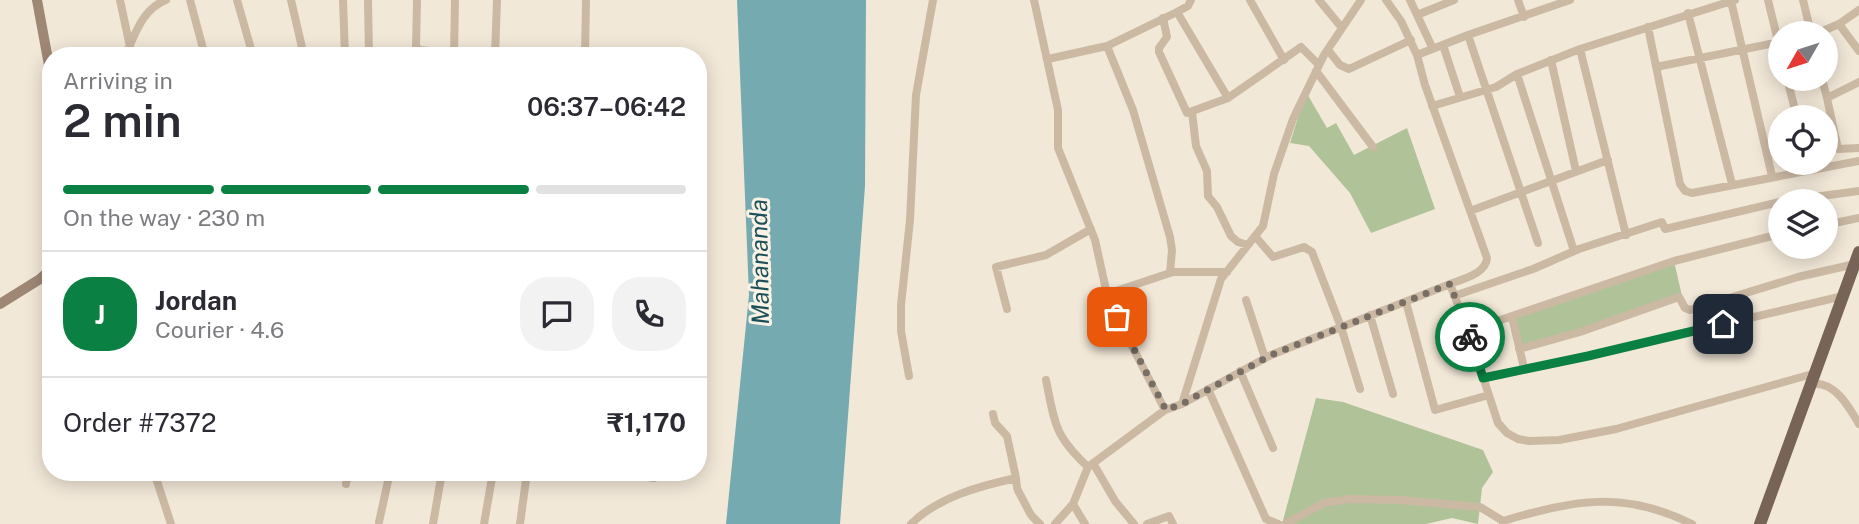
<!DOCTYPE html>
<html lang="en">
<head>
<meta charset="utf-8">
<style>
  :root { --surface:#fff; --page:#f2f2f3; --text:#2b2b33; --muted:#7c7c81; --line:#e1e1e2; --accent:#0b8043 }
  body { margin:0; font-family:"Public Sans",sans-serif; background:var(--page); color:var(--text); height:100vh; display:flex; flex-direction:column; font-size:26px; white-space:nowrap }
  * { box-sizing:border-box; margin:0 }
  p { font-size:23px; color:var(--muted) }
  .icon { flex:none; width:38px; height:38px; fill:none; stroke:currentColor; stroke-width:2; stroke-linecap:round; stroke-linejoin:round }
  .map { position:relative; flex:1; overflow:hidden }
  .drawer { position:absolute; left:42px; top:47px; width:665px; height:434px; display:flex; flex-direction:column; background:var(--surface); border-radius:28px; box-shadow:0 4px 18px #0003 }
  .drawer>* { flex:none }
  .needle { width:46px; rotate:231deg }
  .controls { position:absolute; left:1768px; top:21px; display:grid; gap:14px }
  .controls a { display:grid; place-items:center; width:70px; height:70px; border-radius:50%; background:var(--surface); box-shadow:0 4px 18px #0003; font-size:35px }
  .pin { position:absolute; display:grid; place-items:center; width:60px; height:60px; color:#fff; margin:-30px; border-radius:14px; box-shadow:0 4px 10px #0006 }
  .courier { position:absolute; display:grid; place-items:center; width:70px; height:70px; margin:-35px; border:5px solid #0b8043; border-radius:50%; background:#fff; color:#222; box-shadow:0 2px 9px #0007 }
  .head em { font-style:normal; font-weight:600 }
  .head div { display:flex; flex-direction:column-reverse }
  .head { display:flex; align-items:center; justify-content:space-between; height:119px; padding:0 21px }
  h1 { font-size:46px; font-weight:600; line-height:52px }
  .bar { display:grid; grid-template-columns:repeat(4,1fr); gap:10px 7px; align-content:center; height:84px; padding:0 21px }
  .bar i { height:9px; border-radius:5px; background:var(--line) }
  .bar .on { background:var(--accent) }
  .bar p { grid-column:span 4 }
  .line { display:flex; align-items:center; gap:18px; padding:0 21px; border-top:2px solid var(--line) }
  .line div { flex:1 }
  .round { display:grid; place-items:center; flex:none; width:74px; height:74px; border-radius:28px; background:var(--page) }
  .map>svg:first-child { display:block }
  .green { fill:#b0c298 }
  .water { fill:#76aab1 }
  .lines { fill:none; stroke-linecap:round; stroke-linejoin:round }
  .minor { stroke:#cbb9a4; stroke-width:8 }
  .secondary { stroke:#9e8775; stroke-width:10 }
  .primary { stroke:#786456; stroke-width:12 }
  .done { stroke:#786e64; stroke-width:7; stroke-dasharray:0 12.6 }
  .route { stroke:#0b8043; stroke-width:9 }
  .labels { text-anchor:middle; stroke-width:6; stroke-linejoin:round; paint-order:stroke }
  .water-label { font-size:24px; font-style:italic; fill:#1a5059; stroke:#faf2e5 }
</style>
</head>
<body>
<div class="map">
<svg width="1859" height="524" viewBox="0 0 1859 524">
  <rect width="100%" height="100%" fill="#f2e8d8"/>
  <!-- green -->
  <path class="green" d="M1306,92L1327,128L1336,123L1354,155L1407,128L1435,209L1371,233L1350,193L1309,146L1290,143Z
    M1674,261L1682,296L1520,349L1512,318Z
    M1316,398L1343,402L1483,450L1493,472L1482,488L1478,524L1452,518L1426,524H1282Z"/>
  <!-- water -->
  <path class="water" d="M737,0H866L865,186L840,524H726L749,295Z"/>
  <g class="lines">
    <!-- minor -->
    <path class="minor" d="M120,0L130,47
      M190,0L205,56
      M237,0L253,56
      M291,0L304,56
      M343,0L345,56
      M368,0L369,56
      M417,0L416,47L420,50L431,51L432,56
      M1034,0L1058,110V148L1095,240L1107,294L1117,317L1165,410
      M1250,0L1284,60
      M1319,0L1342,28
      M1386,0L1401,21L1417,55L1468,35L1570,0
      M1410,0L1433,49
      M1518,0L1524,17
      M1768,0L1780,49
      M1803,0L1811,33
      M1731,1L1772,176
      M1177,12L1188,6L1191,0
      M1688,13L1732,184
      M1417,15L1454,0
      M1163,18L1167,37L1159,48V52L1187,113L1228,98L1301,47L1319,65
      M1839,24L1859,51
      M1648,27L1680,184L1685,191L1692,193L1859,161
      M1818,33L1839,24L1859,10
      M1468,35L1538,243
      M1443,45L1460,97
      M1107,46L1133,110L1170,237L1172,250L1170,273
      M1580,49L1626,235
      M1328,50L1340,65L1349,69L1411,40
      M1417,55L1425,85L1487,258C1486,274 1462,279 1450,284
      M125,56C135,35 142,9 166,0
      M454,56L455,0
      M495,56L497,0
      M585,56L586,0
      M1048,59L1107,46L1177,12L1228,98
      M1551,60L1576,171
      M1656,67L1780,42
      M1316,71L1373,147
      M1517,74L1574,251
      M1787,79L1797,117
      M1822,79L1827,98
      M1859,82L1827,98L1838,149L1859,148
      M1432,106L1496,87L1517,74L1580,49L1735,0
      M1192,112L1196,146L1207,171L1208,196L1217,207L1231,236L1238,242L1248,245
      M1784,201L1859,191
      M1470,211L1608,160
      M1825,225L1859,218
      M1255,236L1273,257L1304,247L1312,252L1341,327L1360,389
      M1107,294L1173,272H1227
      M1454,296L1533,269L1579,249L1662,222L1665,229L1780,202
      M1246,300L1265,358
      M1406,302L1435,410L1489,395
      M1007,309L996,267L1046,255L1091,229
      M1370,315L1393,394
      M1512,317L1524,368
      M1468,331L1498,423L1507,433L1518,439L1529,441L1559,440L1616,429L1816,373
      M1519,349L1580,332L1679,297L1685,308L1690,310L1798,277L1855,264
      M1240,371L1273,448
      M909,376L901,331V305L910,220L916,95L933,0
      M1484,378L1588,356L1843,296
      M1046,380C1055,424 1054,435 1088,467
      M1812,384C1835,381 1849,407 1859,424
      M1208,389L1266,519L1278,524
      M1182,404L1271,355L1450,284L1468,331L1674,261L1780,234
      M993,414L995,423L1007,436L1016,478
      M1093,463L1115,501L1134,524
      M154,472L171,524
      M621,472L654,478
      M346,484L348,472
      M1073,504L1085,524
      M1503,521C1574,500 1623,490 1692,524
      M379,522L390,472
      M433,524L442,472
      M484,524L493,472
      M520,524L527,472
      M911,524C938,497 980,486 1016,478C1017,492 1018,490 1023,500C1031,514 1027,512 1040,524
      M1055,524L1073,504L1088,467L1165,410L1182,404L1221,279L1263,226L1274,174L1293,119L1324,55L1361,0
      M1147,524L1169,516L1173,524
      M1285,524L1324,503L1350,499L1399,500L1480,507L1503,521V524"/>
    <!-- secondary -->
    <path class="secondary" d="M37,0L51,76
      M0,304L40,279L51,269"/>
    <!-- primary -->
    <path class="primary" d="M1760,524L1859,252"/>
  </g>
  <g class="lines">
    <!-- done -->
    <path class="done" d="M1117,317L1166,410L1182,404L1271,355L1450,284L1470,337"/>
    <!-- route -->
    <path class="route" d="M1470,337L1483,378L1588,356L1723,324"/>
  </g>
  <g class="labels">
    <!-- water labels -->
    <g class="water-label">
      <text transform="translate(760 262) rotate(-91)" y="8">Mahananda</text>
    </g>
  </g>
</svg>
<div class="controls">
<a><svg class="needle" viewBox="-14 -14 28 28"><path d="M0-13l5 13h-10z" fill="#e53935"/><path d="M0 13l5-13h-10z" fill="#7c7c81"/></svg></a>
<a><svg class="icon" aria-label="locate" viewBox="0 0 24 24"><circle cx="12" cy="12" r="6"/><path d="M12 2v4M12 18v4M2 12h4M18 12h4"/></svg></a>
<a><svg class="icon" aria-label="layers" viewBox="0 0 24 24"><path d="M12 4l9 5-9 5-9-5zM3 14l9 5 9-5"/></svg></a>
</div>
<div class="pin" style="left:1117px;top:317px;background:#ea580c"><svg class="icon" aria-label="bag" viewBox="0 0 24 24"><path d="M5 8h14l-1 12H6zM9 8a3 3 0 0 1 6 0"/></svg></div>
<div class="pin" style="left:1723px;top:324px;background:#1f2937"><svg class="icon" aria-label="home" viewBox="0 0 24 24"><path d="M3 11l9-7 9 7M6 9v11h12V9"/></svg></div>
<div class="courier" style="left:1470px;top:337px"><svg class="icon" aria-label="bike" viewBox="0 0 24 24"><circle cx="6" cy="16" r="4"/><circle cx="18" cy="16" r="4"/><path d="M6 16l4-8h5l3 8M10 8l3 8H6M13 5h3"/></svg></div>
<section class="drawer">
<div class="head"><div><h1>2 min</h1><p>Arriving in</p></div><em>06:37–06:42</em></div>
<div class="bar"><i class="on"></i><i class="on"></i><i class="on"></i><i></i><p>On the way · 230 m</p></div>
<div class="line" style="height:126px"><b class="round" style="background:var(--accent);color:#fff">J</b><div><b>Jordan</b><p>Courier · 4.6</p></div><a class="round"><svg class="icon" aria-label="chat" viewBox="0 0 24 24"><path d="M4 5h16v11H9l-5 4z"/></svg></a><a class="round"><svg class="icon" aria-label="phone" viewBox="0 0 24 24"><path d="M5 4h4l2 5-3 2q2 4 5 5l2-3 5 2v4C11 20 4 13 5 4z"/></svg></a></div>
<div class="line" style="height:91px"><div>Order #7372</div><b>₹1,170</b></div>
</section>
</div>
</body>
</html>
